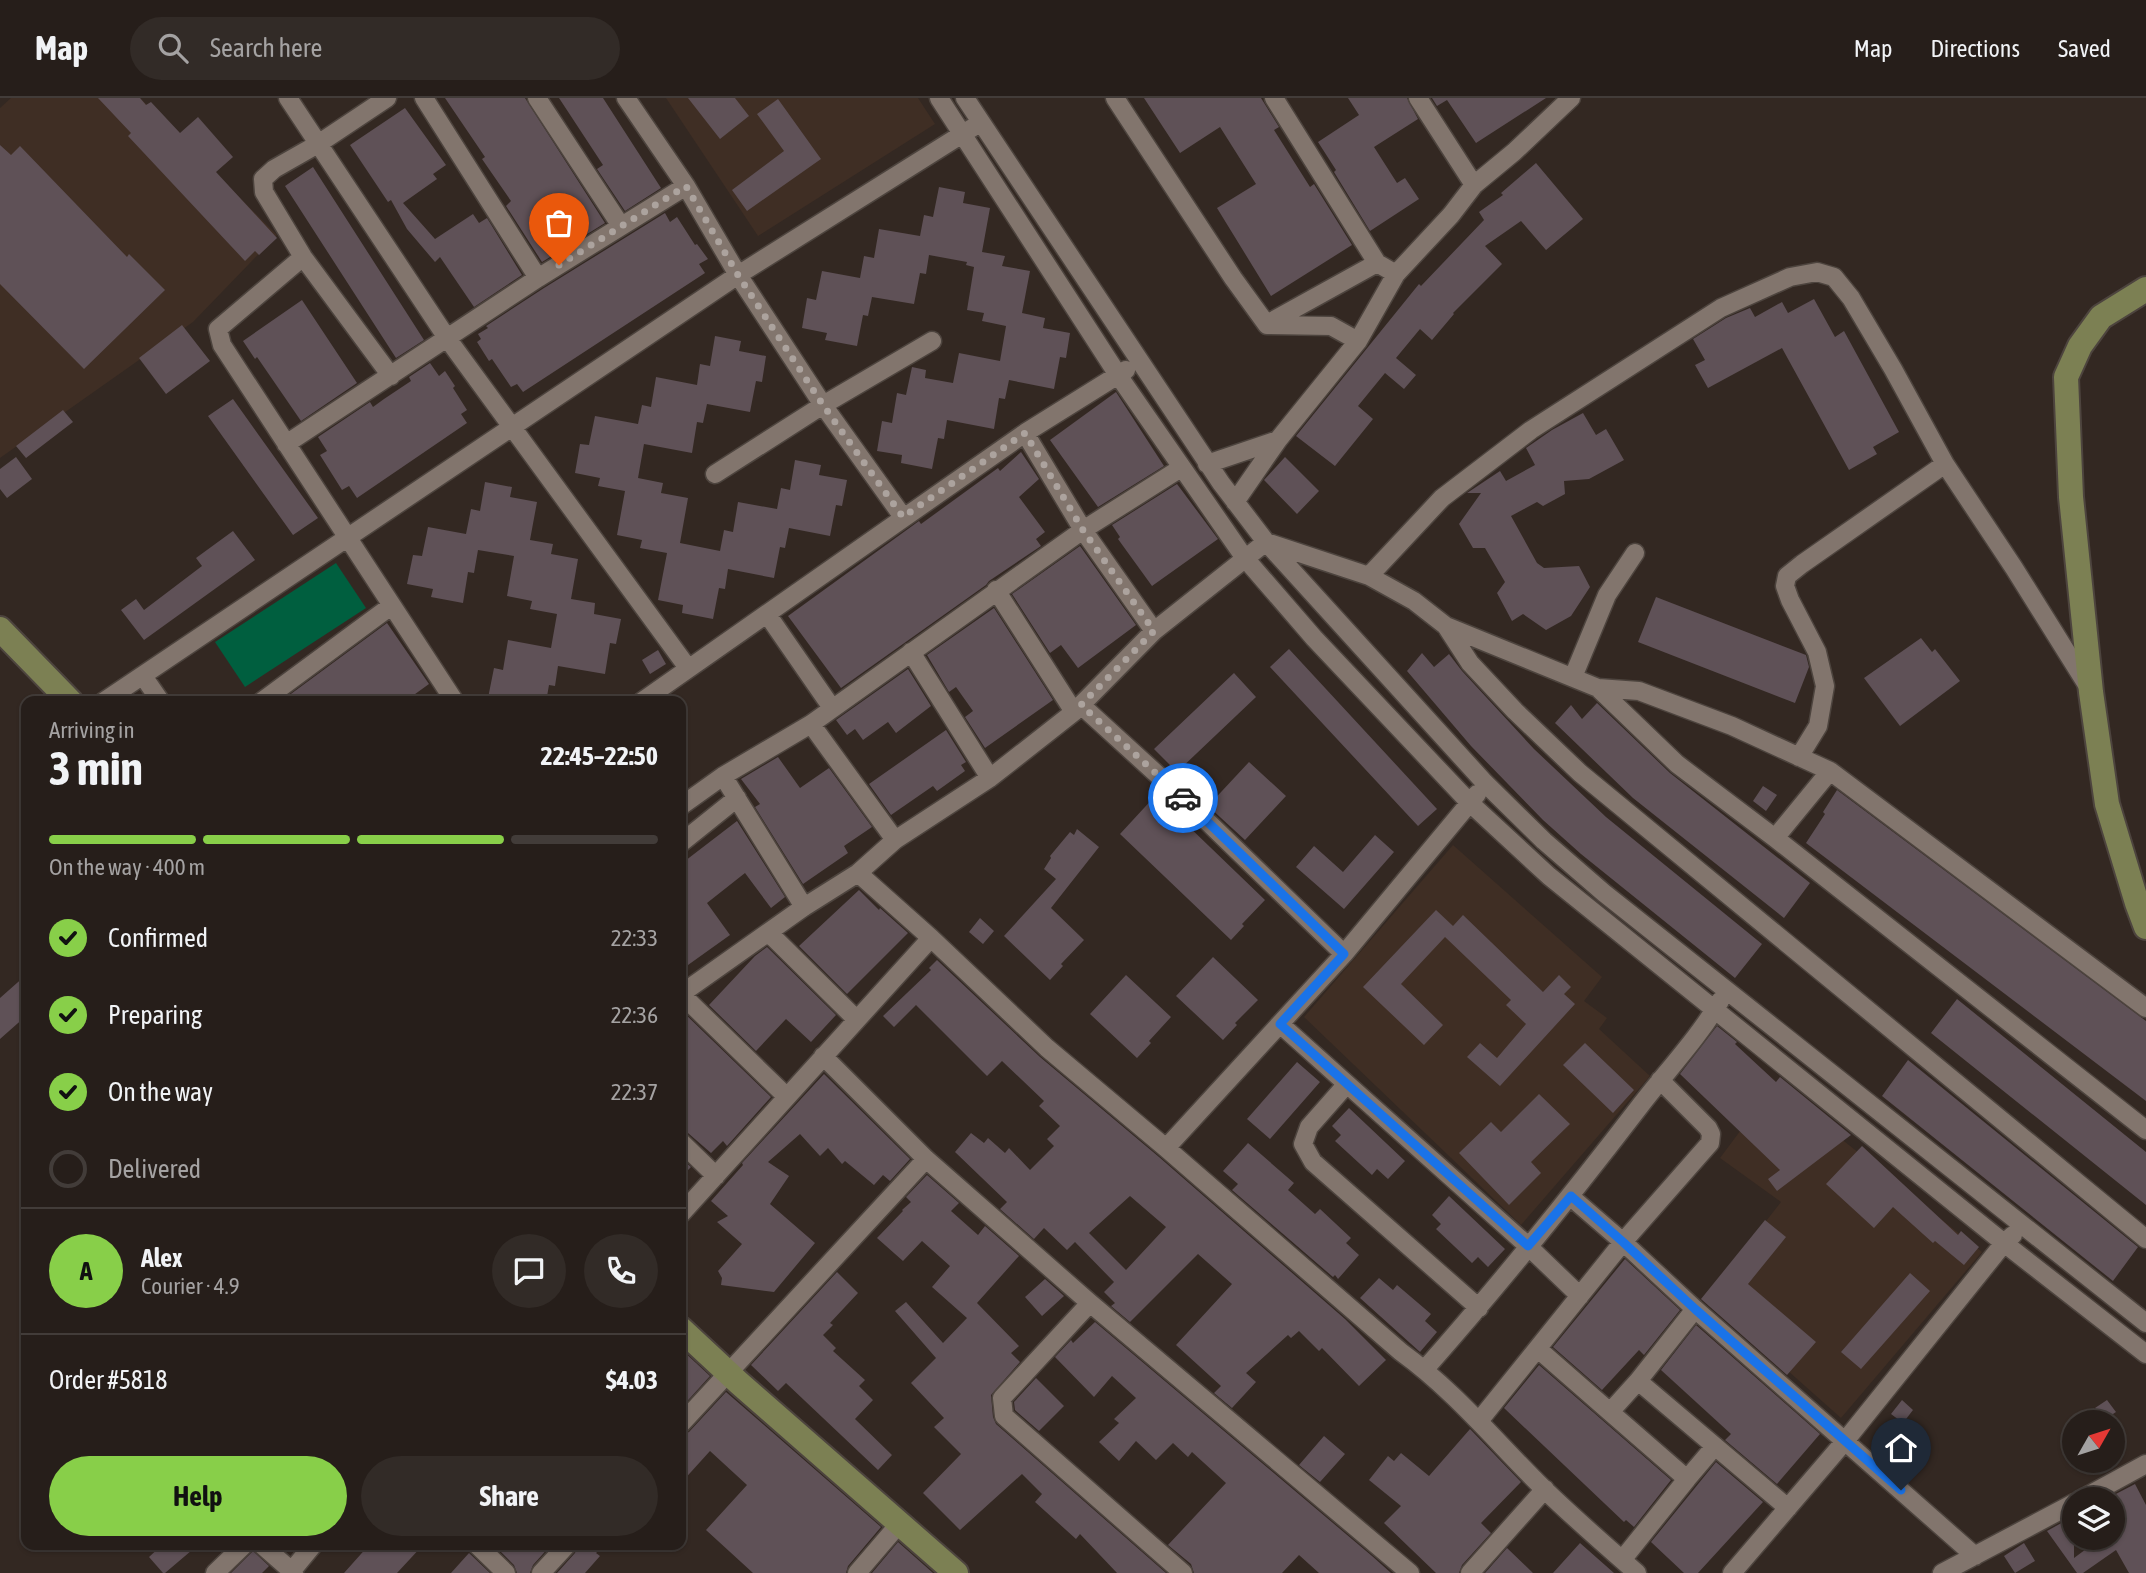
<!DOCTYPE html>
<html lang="en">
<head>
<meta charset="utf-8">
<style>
  :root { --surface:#261e1a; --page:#322b27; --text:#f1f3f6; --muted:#a4a2a2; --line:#423c39; --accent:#88cf49 }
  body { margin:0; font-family:"Asap Condensed",sans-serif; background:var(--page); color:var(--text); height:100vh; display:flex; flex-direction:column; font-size:26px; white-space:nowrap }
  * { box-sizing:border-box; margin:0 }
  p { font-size:23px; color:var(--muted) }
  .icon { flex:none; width:38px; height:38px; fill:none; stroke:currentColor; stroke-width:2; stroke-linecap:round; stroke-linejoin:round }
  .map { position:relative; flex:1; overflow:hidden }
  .details { position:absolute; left:21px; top:598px; width:665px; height:854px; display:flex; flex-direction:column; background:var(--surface); border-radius:14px; box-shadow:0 2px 5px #0004,0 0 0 2px var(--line) }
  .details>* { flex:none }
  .needle { width:46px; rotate:51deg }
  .buttons { position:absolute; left:2062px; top:1312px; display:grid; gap:14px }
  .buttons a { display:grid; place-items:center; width:63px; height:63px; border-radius:50%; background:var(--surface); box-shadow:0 2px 5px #0004,0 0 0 2px var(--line); font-size:35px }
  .pin { position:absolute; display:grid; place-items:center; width:60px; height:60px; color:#fff; margin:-72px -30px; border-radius:50% 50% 50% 0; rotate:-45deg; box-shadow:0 0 7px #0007 }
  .pin .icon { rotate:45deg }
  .courier { position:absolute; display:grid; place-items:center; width:70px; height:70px; margin:-35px; border:5px solid #1a73e8; border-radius:50%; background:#fff; color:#222; box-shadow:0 2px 9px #0007 }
  .head em { font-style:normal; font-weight:700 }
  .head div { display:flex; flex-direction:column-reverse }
  .head { display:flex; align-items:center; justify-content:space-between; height:119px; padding:0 28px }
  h1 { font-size:46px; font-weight:700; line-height:52px }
  .bar { display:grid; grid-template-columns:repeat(4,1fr); gap:10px 7px; align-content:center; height:84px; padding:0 28px }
  .bar i { height:9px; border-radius:5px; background:var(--line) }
  .bar .on { background:var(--accent) }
  .bar p { grid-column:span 4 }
  .line { display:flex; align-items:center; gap:18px; padding:0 28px; border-top:2px solid var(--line) }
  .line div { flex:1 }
  .round { display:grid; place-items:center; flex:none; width:74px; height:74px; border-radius:37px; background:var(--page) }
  ol { padding:0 28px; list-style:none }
  li { display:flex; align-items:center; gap:21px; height:77px }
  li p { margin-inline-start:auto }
  li .icon { padding:7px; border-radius:50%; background:var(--accent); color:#111; stroke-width:4 }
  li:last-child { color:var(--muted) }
  li i { width:38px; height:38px; border:4px solid var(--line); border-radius:50% }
  .action { display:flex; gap:14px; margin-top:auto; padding:14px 28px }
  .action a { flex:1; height:80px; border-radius:42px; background:var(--accent); color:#111; font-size:28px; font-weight:700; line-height:80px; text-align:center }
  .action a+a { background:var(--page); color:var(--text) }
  header { display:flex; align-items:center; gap:42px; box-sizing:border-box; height:98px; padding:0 35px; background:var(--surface); border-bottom:2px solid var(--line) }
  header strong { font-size:33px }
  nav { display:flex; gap:38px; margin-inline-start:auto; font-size:24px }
  .search { width:490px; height:63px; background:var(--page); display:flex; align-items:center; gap:18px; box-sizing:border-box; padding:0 24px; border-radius:38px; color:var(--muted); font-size:26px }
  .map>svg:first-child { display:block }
  .education { fill:#3f2e24 }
  .green { fill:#005f3f }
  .building { fill:#5f5157; fill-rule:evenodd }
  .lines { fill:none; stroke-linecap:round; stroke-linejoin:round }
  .street-casing { stroke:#4d443e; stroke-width:21 }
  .secondary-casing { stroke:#4d443e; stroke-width:28 }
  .street { stroke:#82756d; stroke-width:18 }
  .secondary { stroke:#7c8053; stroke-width:24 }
  .done { stroke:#aca39e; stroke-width:7; stroke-dasharray:0 12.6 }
  .route { stroke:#1a73e8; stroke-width:9 }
</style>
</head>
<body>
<header>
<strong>Map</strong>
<div class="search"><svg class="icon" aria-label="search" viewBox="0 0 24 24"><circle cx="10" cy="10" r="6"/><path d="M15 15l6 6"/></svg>Search here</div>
<nav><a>Map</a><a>Directions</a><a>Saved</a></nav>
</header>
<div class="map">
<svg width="2146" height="1475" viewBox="0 0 2146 1475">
  <rect width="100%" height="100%" fill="#332822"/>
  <!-- education -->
  <path class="education" d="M11,0H140L277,137L193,224L0,360V10Z
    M666,0H918L935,26L758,138Z
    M1453,747L1602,879L1584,903L1607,920L1599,931L1650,978L1521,1127L1304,919Z
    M1773,989L1778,990L1982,1154L1841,1320L1706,1200L1781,1104L1720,1060Z"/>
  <!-- green -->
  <path class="green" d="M336,465L366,510L245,589L215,544Z"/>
  <!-- building -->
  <path class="building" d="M98,0H140L146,7L151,4L180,35L198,19L233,59L216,74L277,140L259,157L255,153L245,163L128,38L131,35Z
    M445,0H525L605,125L542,164L506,108L511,103L482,61L485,59Z
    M559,0H603L661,90L625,113L597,71L603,67Z
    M688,0H735L749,18L720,41Z
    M1144,0H1261L1279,29L1274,32L1310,89L1314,86L1352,147L1271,198L1217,110L1256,86L1220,29L1180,55Z
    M1348,0H1407L1418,21L1374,49L1397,85L1405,80L1419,101L1370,133L1334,74L1336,72L1318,44L1359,17Z
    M1432,0H1546L1476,45L1447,2L1437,8Z
    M778,1L821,61L747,113L732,92L784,53L757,16Z
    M405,10L446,67L433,76L437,81L403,105L435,141L473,116L479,125L487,120L522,177L474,209L440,159L435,164L407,131L391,102L388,104L350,47Z
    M0,47L11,57L20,48L127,159L129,156L165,192L84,271L0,186Z
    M1536,65L1583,121L1546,152L1521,123L1485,148L1502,166L1453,215L1454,216L1432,242L1420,231L1396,260L1416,277L1404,291L1385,275L1358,308L1373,321L1335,368L1296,338L1419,186L1421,188L1484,122L1479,114L1503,97L1501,95Z
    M313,69L424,242L396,260L285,88Z
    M939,89L965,94L963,105L990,110L982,154L1005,158L1002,168L1030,173L1022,215L1045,220L1043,230L1070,235L1066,260L1060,259L1054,291L1009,282L1005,301L999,300L994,331L947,322L944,341L938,340L932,371L901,365L902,357L877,353L882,323L892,325L897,295L906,297L912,269L926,272L925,280L953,285L959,255L1000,263L1006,228L982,223L984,215L967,212L974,169L966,167L967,164L929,157L926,176L920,175L914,206L872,199L868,218L863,217L857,248L825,242L827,235L802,230L807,200L816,202L822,173L860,180L864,158L874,160L879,131L920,138L924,117L933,119Z
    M665,115L670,124L677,119L695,147L697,146L708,161L699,166L705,175L523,294L517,286L511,289L492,261L489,263L477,244L481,241L478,236L488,230L486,228L544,190Z
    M1814,201L1835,239L1844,233L1899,334L1873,349L1877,356L1849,372L1782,250L1708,290L1695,267L1705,262L1693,241L1726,220L1750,210L1755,219L1782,204L1788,215Z
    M302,202L357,285L301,323L257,259L255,261L243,243Z
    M182,227L210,263L166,296L139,260Z
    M715,238L741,243L739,253L766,258L762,284L756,283L750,314L707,306L703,325L697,324L692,355L644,346L638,380L663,385L661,395L688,400L680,445L720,453L724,432L733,434L738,404L777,411L781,390L790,392L795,362L821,367L819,377L847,382L842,408L836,407L830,438L789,430L785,450L780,449L774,480L728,471L725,491L719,490L713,521L682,515L683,507L658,502L667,455L640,450L642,442L617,437L625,393L598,388L600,380L575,375L580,346L589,347L595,318L638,326L642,307L651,309L656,279L697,287L700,266L710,268Z
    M430,265L439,278L445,273L455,288L453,290L467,312L461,316L467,325L357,400L349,388L342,392L320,357L327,353L318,339L370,304L373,309L384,301L411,283L409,279Z
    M1116,294L1164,368L1098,409L1050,342Z
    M233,301L318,420L293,437L208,318Z
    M63,312L73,324L26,360L16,348Z
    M1583,315L1596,337L1606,331L1624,362L1589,381L1564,383L1565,396L1543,408L1537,404L1511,418L1537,465L1544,470L1579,468L1590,489L1571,518L1546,532L1523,516L1512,523L1497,495L1505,484L1485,450H1473L1459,426L1481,395H1467L1500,373L1506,383L1535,367L1526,350L1552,332Z
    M1021,354L1039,381L1019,399L1045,434L1036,441L1041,448L989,483L986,487L841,590L788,518L919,423L921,426L998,370L1000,373Z
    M16,359L32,381L7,400L0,391V371Z
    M1285,359L1319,393L1297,416L1264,382Z
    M485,384L512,389L510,399L537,404L530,442L553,446L551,456L578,461L571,501L595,505L594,516L621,521L616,546L610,545L605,576L558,568L555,588L549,587L546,604H511L488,600L494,570L503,572L508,542L551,550L557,516L530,511L532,503L507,498L514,458L478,452L474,475L468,474L463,505L431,499L433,491L407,486L413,457L422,458L428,429L466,436L471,411L480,413Z
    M1177,386L1218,441L1152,488L1118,441L1120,439L1112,427Z
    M233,433L255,462L144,542L121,512L136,501L144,512L202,468L196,460Z
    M1080,448L1136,527L1078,570L1061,547L1050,555L1012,496Z
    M1656,499L1806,557L1809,569L1795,605L1638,544Z
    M994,510L1053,602L985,650L965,619L973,613L956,589L949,594L927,557Z
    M387,525L429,586L404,604H280Z
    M1921,540L1932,554L1935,551L1960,583L1900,628L1864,580Z
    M1289,551L1437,711L1418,728L1270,569Z
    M658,552L666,566L650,576L642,562Z
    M1422,555L1434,569L1449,556L1462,573L1534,651L1606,719L1762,846L1735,880L1581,756L1543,722L1471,648L1407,573Z
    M908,571L931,608L896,635L888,624L863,642L855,631L847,637L836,622Z
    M1234,575L1256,599L1177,674L1154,651Z
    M1597,605L1670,675L1810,785L1784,820L1633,700L1555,625L1571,607L1582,621Z
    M946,632L966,664L961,667L965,673L937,693L933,688L891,717L869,686Z
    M778,659L800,690L829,670L872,729L844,748L848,755L803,786L755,709L760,706L741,681Z
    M1249,664L1286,698L1245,742L1208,708Z
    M1763,688L1777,697L1766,713L1753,703Z
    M1837,692L2146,923V1003L1806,745L1825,716L1823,714Z
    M1156,697L1265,802L1242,826L1244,828L1231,842L1120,736Z
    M737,723L785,799L771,810L745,775L707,805L730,837L681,872V766Z
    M1077,731L1099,749L1051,810L1084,842L1061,866L1063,868L1050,882L1004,838L1056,781L1044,771L1051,760L1050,758L1070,734L1074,737Z
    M1375,737L1394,754L1344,811L1296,769L1314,748L1343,774Z
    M859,792L879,812L880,810L908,835L847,896L799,848Z
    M1436,812L1453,828L1463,817L1543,894L1559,877L1571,889L1564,896L1575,906L1500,988L1467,959L1480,945L1497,960L1526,926L1506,907L1511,902L1445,839L1401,886L1443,927L1424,947L1363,889Z
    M980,820L994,833L983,846L969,834Z
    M767,849L836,917L811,944L786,921L756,953L709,907L755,858Z
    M1213,859L1258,902L1235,925L1237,927L1223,942L1176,898Z
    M937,862L1040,959L1159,1059L1345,1221L1386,1262L1359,1288L1322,1250L1319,1253L1299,1233L1291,1240L1288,1237L1246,1275L1256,1284L1232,1310L1214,1295L1221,1288L1176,1247L1232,1186L1198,1156L1130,1224L1111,1208L1115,1205L1104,1194L1114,1184L1075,1144L1067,1152L1044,1130L1034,1141L1000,1111L1007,1104L955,1054L971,1035L984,1045L988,1040L1005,1055L1009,1050L1030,1072L1054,1048L1047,1041L1060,1028L1039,1008L1044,1003L1002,963L987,978L916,907L894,929L883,918L931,872L929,870ZM1130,1098L1166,1129L1126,1172L1089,1135Z
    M26,877V918L0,941V900Z
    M1126,877L1171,919L1149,943L1151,945L1137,960L1090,916Z
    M1957,901L2146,1054V1107L1931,935Z
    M681,912L771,999L727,1048L723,1043L711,1055L688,1035L681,1033Z
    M1717,928L1737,944L1735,946L1776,984L1780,979L1851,1037L1777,1093L1768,1081L1780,1072L1680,976Z
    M1585,945L1634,992L1613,1015L1563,967Z
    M1908,962L2138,1149L2113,1183L1882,998Z
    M1297,964L1320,984L1270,1041L1247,1021Z
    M824,976L910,1061L890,1083L883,1077L874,1087L845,1063L842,1066L828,1050L820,1058L800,1036L768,1064L789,1078L770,1106L815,1145L774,1194L721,1187L722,1180L718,1173L742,1146L717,1124L728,1118L711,1103L743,1067L742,1065Z
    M1539,996L1570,1026L1531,1064L1541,1075L1509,1107L1459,1055L1491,1024L1501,1034Z
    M1349,1010L1405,1063L1388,1081L1377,1071L1372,1077L1335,1043L1341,1037L1332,1028Z
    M1248,1045L1294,1085L1288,1092L1315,1116L1320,1111L1351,1140L1346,1145L1359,1157L1338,1181L1335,1177L1333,1179L1232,1092L1238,1086L1223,1073Z
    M1862,1048L1958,1137L1961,1133L1979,1149L1964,1167L1935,1143L1933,1145L1893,1109L1874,1130L1826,1086Z
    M681,1060L691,1069L681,1079Z
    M927,1077L959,1105L951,1113L978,1137L985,1128L1019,1158L977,1205L1019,1248L1011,1255L1020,1264L991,1297L993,1319L996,1326L1166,1475H1117L1080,1436L1076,1441L1035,1404L1042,1396L1022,1376L960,1432L923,1395L961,1356L934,1329L944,1320L911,1285L936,1260L895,1213L906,1204L943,1245L967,1220L932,1189L950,1168L922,1143L903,1163L877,1140L903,1113L902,1112L911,1104L906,1099Z
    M1449,1098L1505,1151L1488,1169L1478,1159L1472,1165L1436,1131L1441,1126L1432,1117Z
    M1765,1122L1786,1139L1748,1186L1816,1244L1787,1277L1701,1201Z
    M1625,1161L1680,1212L1644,1257L1639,1252L1602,1292L1553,1249Z
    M837,1174L858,1195L830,1225L833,1227L823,1237L836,1250L833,1253L865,1282L859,1288L873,1302L855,1321L892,1357L878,1372L786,1285L778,1293L751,1267Z
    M1910,1175L1930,1193L1861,1271L1841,1254Z
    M1379,1180L1393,1192L1397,1187L1431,1216L1425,1223L1437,1234L1420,1254L1360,1200Z
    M1045,1181L1064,1198L1042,1218L1025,1199Z
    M1095,1224L1372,1458L1391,1475H1319L1299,1457L1282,1475H1194L1191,1466L1168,1447L1226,1385L1192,1354L1188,1359L1173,1345L1156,1362L1136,1343L1119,1363L1099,1344L1119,1325L1114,1321L1136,1300L1112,1278L1094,1299L1055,1259L1071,1242L1073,1245Z
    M1696,1227L1820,1336L1777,1386L1725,1342L1731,1336L1661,1272Z
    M681,1251L710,1278L681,1310Z
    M1539,1267L1671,1382L1634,1429L1626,1422L1624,1424L1504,1310Z
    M1036,1280L1064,1308L1039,1333L1015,1312L1014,1304Z
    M726,1294L881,1429L848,1468L846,1475H753L706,1432L747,1387L710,1353L681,1385V1337L689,1334Z
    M1902,1302L1913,1312L1903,1325L1891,1316Z
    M2107,1302L2116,1314L2104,1322L2095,1310Z
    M1470,1331L1521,1384L1481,1425L1491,1435L1462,1467L1459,1475H1436L1384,1425L1401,1408L1369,1382L1388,1358L1394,1363L1401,1355L1429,1378Z
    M1324,1338L1345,1356L1320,1384L1299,1367Z
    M1716,1364L1763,1404L1698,1475H1684L1651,1444Z
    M2135,1386L2146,1407V1475H2129L2116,1452L2083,1475H2077L2047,1433L2074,1418V1460L2101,1440H2112V1398Z
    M898,1444L933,1475H872Z
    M1580,1445L1614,1475H1553Z
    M2024,1445L2035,1463L2015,1475L2004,1458Z
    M162,1447H198L165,1475H163L149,1459Z
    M369,1447H423L397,1475H344Z
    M494,1447H551L533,1467L530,1475H517L514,1467Z
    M578,1447H605L596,1455L600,1458L585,1475H557L575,1455Z
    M1507,1450L1533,1475H1485Z
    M253,1453L269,1468L262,1475H231Z
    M469,1455L490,1475H451Z"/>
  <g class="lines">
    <!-- street casing -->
    <g class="street-casing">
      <path id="street" d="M288,0L447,240L688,570
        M387,0L318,46L274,71L263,81L264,94L303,159L391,278
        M424,0L538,180
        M537,0L621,128
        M626,0L686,88L738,177L823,307L903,419
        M939,0L1118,277L1244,459L1314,540L1470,705L1549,778L2004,1145L2146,1256
        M965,0L1221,385L1266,444L1485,685L1544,743L1604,795L2146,1225
        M1115,0L1233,180L1267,227L1331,228L1358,243
        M1274,0L1377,165L1396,176
        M1418,0L1474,87
        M303,159L218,231L222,247L455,604
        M1267,226L1377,165
        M1025,335L1083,432L1154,533
        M286,346L538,180L686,88
        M1207,366L1278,342
        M715,376L823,307L932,243
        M1235,404L1278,342L1358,243L1396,176L1451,117L1474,87L1514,54L1571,0
        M1369,478L1442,400L1531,332L1721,210L1790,179L1817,174L1834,179L1851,200L1893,271L1945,366L2014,470L2089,590
        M996,492L1074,614
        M767,516L832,610
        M1446,528L1470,565L1515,613L1580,675L2146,1141
        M911,554L990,680
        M143,578L161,604
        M1573,579L1607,497L1635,455
        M1598,590L1639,593L1732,628L1830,673
        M103,604L738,177L972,30
        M261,604L391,508
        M641,604L1025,335L1126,272
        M1081,607L1182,699L1344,856
        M811,626L895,742
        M1799,659L1818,628L1825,588L1817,554L1790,502L1785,488L1787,478L1802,466L1945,366
        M723,678L804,809
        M681,708L723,678L811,626L1083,432L1181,370
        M1775,740L1830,673L2146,910
        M681,745L737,700
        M858,775L931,840L1047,950L1166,1050L1401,1254C1455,1293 1497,1345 1545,1392C1574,1420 1606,1448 1637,1475
        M769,835L856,921
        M681,896L804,809L858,775L895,742L990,680L1074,614L1154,533L1266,444L1369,478L1414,503L1446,528L1598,590L1677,666L1775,740L2146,1032
        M681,896L786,998
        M1280,926L1528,1148L1580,1198
        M823,958L926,1061L1090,1205L1410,1475
        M1346,987L1309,1029L1303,1046L1313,1064L1479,1210
        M681,1044L716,1078
        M1166,1050L1344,856L1477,696
        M1571,1099L1623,1144L1695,1211L1975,1458
        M681,1116L931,840
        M1090,1205L1002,1300L1004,1318L1183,1475
        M1695,1211L1638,1283L1788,1410
        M1538,1251L1610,1314
        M1425,1271C1500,1186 1571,1098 1640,1008C1666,974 1699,939 1720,903
        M1479,1323L1623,1144L1710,1045L1711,1036L1708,1030L1660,982
        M681,1326L926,1061
        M1687,1381L1715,1348
        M2080,1402L2146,1366
        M262,1447L294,1475
        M477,1447L506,1475
        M1622,1462L1687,1381L1610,1314L1638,1283
        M215,1475L244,1447
        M290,1475L313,1447
        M541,1475L567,1447
        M857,1475L900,1425
        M1470,1475L1545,1391
        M1732,1475L1845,1343L2004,1145L2013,1137
        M1942,1475L2074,1405"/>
    </g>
    <!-- secondary casing -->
    <g class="secondary-casing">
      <path id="secondary" d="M2146,191L2101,219L2080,248L2066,279L2071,399L2091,594L2107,706L2137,805L2146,829
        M0,531L71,604
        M681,1231L739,1285L956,1475"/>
    </g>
    <!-- street -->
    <use href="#street" class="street"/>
    <!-- secondary -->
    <use href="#secondary" class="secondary"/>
  </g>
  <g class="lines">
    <!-- done -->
    <path class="done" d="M559,167L686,88L738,177L823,307L903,419L1025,335L1083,432L1154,533L1081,607L1183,700"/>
    <!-- route -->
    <path class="route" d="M1183,700L1344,856L1280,926L1528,1148L1571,1098L1623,1144L1695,1211L1901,1392"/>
  </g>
</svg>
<div class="buttons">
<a><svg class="needle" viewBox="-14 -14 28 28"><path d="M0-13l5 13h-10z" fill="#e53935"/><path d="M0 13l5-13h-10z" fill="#a4a2a2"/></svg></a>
<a><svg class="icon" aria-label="layers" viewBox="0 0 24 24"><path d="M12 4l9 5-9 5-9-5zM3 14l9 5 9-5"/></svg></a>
</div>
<div class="pin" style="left:559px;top:167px;background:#ea580c"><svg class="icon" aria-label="bag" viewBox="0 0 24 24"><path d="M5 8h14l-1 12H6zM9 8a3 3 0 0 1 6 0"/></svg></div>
<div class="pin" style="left:1901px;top:1392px;background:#1f2937"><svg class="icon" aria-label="home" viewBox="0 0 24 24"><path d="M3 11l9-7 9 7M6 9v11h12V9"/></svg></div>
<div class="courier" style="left:1183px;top:700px"><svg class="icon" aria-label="car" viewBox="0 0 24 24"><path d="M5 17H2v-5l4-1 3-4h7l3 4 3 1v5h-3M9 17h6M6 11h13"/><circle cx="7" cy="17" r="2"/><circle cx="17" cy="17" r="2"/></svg></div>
<section class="details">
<div class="head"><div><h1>3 min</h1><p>Arriving in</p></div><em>22:45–22:50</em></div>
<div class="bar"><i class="on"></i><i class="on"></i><i class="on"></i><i></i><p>On the way · 400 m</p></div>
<ol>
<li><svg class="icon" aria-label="check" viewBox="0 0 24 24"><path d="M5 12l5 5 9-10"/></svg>Confirmed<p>22:33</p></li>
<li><svg class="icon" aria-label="check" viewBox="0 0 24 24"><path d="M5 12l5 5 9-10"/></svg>Preparing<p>22:36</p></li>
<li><svg class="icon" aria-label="check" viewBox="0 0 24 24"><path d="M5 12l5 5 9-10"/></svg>On the way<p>22:37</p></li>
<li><i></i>Delivered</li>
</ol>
<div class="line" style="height:126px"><b class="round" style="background:var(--accent);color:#111">A</b><div><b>Alex</b><p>Courier · 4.9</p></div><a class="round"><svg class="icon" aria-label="chat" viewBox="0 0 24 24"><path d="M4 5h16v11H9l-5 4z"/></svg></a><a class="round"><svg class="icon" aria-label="phone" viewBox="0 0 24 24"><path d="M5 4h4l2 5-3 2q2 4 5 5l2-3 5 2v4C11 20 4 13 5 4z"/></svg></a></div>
<div class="line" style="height:91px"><div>Order #5818</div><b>$4.03</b></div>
<div class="action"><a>Help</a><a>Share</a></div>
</section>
</div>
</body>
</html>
